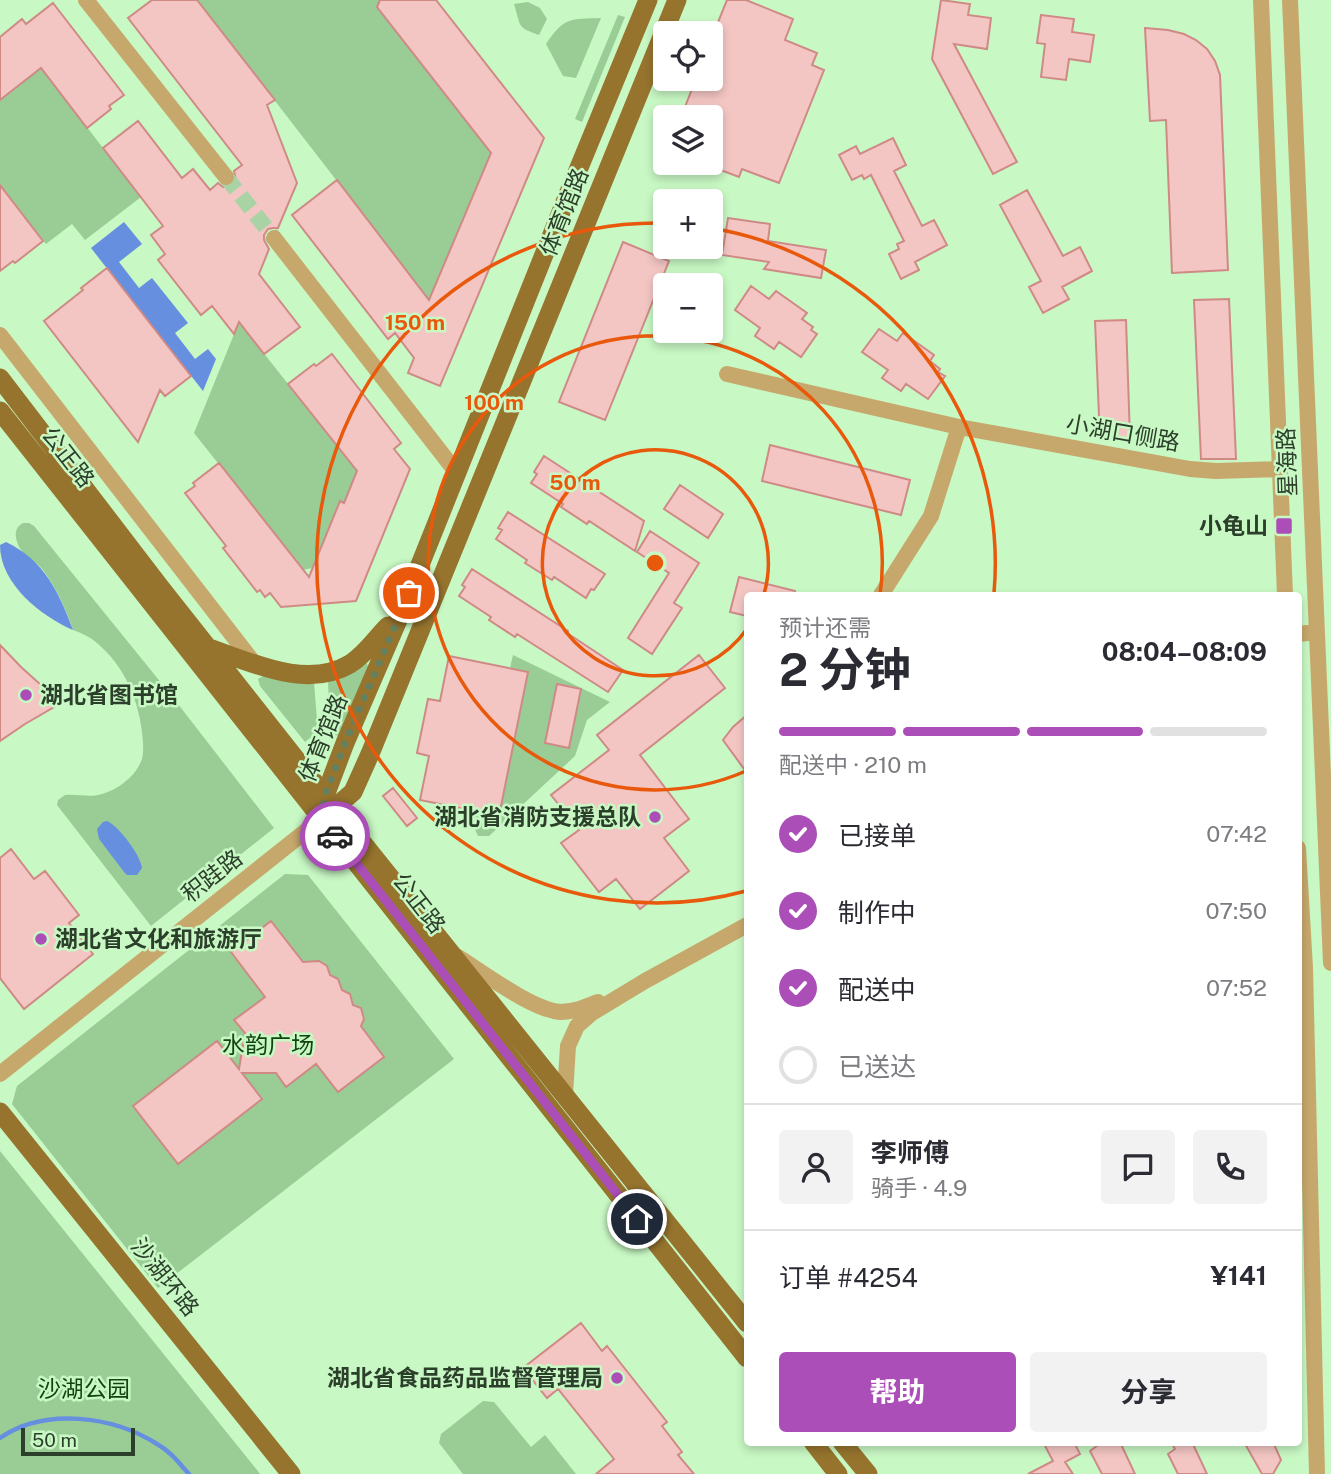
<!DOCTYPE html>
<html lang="zh">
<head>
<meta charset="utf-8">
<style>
  :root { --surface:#fff; --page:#f2f2f3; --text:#2b2b33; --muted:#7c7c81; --line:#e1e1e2; --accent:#ab4eb8 }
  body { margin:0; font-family:"Public Sans","Noto Sans SC",sans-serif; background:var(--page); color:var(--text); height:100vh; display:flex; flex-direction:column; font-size:26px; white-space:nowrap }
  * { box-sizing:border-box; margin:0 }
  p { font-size:23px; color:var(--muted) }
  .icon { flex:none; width:38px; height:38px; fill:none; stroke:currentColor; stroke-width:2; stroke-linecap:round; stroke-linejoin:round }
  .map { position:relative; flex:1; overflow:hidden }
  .side { position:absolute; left:744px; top:592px; width:558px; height:854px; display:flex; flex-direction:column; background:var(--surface); border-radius:7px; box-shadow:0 4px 10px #0003 }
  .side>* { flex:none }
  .controls { position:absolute; left:653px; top:21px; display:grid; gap:14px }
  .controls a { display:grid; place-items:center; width:70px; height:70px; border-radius:7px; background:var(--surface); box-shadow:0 4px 10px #0003; font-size:35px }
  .scale { position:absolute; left:21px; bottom:18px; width:114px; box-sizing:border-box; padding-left:7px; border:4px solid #2c3f2b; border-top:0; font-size:19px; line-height:24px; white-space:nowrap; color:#2c3f2b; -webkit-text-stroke:5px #c8f8c4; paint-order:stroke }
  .pin { position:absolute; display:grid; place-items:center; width:60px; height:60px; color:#fff; margin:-30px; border:4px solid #fff; border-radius:50%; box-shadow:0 2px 7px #0007 }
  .courier { position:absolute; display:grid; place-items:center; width:70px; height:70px; margin:-35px; border:5px solid #ab4eb8; border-radius:50%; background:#fff; color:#222; box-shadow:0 2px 9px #0007 }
  .head em { font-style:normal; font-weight:700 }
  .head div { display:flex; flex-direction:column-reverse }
  .head { display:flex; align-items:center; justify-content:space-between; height:119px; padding:0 35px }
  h1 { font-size:46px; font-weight:700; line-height:52px }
  .bar { display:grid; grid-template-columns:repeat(4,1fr); gap:10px 7px; align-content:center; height:84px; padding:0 35px }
  .bar i { height:9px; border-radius:5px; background:var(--line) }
  .bar .current { background:var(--accent) }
  .bar p { grid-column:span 4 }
  .line { display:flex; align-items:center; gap:18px; padding:0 35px; border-top:2px solid var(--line) }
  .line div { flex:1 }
  .round { display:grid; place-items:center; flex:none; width:74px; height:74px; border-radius:7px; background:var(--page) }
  ol { padding:0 35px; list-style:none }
  li { display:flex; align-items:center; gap:21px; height:77px }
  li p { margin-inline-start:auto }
  li .icon { padding:7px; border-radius:50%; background:var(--accent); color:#fff; stroke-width:4 }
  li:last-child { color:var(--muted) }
  li i { width:38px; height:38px; border:4px solid var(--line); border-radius:50% }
  .primary-button { display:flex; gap:14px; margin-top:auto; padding:14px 35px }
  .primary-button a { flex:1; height:80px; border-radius:7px; background:var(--accent); color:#fff; font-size:28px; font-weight:700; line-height:80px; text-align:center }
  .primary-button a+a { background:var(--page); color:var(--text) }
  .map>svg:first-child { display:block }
  .green { fill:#99cd95 }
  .water { fill:#668fe0 }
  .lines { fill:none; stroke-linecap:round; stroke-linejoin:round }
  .stream { stroke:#668fe0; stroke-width:4.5 }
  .building { fill:#f3c6c3; stroke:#cf8a86; stroke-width:2 }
  .minor-tunnel { stroke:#a9d3a5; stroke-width:16; stroke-dasharray:16 8; stroke-linecap:butt }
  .minor { stroke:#c7a86c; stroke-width:16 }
  .major { stroke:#96742e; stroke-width:19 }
  .done { stroke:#638061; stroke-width:7; stroke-dasharray:0 12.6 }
  .route { stroke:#ab4eb8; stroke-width:9 }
  .ring { fill:none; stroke:#e8590c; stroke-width:3.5 }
  .poi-dot { fill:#ab4eb8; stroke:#c8f8c4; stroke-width:2.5 }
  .labels { text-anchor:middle; stroke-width:5; stroke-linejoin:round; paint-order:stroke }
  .street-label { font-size:23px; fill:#2c3f2b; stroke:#c8f8c4 }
  .poi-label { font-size:23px; font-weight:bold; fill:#2c3f2b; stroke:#c8f8c4; text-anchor:end }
  .park-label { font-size:23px; fill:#124411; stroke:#c8f8c4 }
  .centre { fill:#e8590c; stroke:#c8f8c4; stroke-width:3.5 }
  .ring-label { font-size:21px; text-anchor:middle; font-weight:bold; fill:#e8590c; stroke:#c8f8c4; stroke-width:5; stroke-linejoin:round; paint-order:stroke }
</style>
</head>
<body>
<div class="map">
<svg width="1331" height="1474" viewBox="0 0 1331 1474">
  <rect width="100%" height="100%" fill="#c8f8c4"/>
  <!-- green -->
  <path class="green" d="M197,0H380L377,7L491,153L429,300Z
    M528,2L540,8L547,19L539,35C516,27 521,26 514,4Z
    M618,15L625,17L582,122L575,119Z
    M601,18L576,78L563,76L546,44C564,17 570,19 601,18Z
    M41,68L141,197L85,240L72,224L46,244L0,185V100Z
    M239,322L357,471L344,503L340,502L312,568L303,570L194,433Z
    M23,523H29L34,526L171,695L274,828L151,926L57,805L58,800L65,795C78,794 90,798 102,794C119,789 136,776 142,759C144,751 143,741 142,732C138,698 124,666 97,643C90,637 82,633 73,630C66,609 56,587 43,570C36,561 24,556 19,547C15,537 13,529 23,523Z
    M513,655L610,702L587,720L575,756L489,836H478L466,810L499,816L527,672L510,668Z
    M367,663L368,667L338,736L330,732L328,680Z
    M263,676L314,682L318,732L305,742L260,686L258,679Z
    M285,874L308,875L454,1059L158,1288L12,1104L17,1086Z
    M0,1151L257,1470L260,1474H0Z
    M483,1401L494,1402L531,1447L545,1435L576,1474H463L439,1443L441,1434Z"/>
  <!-- water -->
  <path class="water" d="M124,222L142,244L119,262L139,288L152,278L188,323L175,333L195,359L208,349L216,359L203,391L91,248Z
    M6,542C44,560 59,592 73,630C41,616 0,584 0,545Z
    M107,821C119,826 141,856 142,868L137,875H127L124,872L99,839L97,829L103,822Z"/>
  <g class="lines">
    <!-- stream -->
    <path class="stream" d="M0,1438C45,1407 113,1416 157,1444C170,1451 179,1463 189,1474"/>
  </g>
  <!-- building -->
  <path class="building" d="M152,0H197L275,100L267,105L297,183L278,228H273L268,229L264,235V240L269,249L259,274L300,327L264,354L239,322L234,334L212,306L201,315L158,260L165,254L151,235L163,226L103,148L138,121L182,178L193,169L210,190L218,183L223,187L232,186L236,180L234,171L242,165L128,18Z
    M380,0H436L544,138L440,386L408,373L414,358L395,333L388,339L292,215L337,180L429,300L491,153L377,7Z
    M727,0H746L793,19L785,40L817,53L812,65L824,70L779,183L742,169L739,177L710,166V117H681L696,79H710V42Z
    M941,0L970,4L968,15L991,18L987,49L954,44L1017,162L993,174L932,59Z
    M53,3L124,95L109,106L111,109L87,128L41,68L0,100V37L22,19L26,24Z
    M1041,15L1074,19L1072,32L1094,35L1090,62L1069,59L1066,80L1041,77L1045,44L1037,43Z
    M1145,28L1168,30L1184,34L1196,40L1207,49L1215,61L1220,75L1228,270L1172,273L1166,120L1150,121Z
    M893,138L906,165L894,171L922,226L934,220L947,245L915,262L919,270L901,279L889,254L899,249L897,244L904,241L871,175L864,179L862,175L852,180L839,155L856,146L860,154Z
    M0,185L43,241L15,263L13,261L0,271Z
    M1027,190L1063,256L1080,247L1092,271L1062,287L1069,299L1043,313L1029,287L1041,281L1000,205Z
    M728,218L770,224L768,241L826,250L821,278L764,269L769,262L722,255Z
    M623,242L669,261L605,420L559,402Z
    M107,268L191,376L165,396L160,390L138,442L44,321L83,290L81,288Z
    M751,286L769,299L776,291L807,313L802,319L813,327L811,330L817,334L801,357L779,342L774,349L755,336L760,328L735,310Z
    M1229,299L1236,459H1201L1194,300Z
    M1126,320L1130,438L1100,439L1095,321Z
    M879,329L897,341L903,333L934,355L930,361L940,369L938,372L945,376L928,399L906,384L901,391L882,378L888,370L862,352Z
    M332,354L401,443L394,449L410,469L356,601L281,607L270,593L265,597L260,590L257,592L223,548L226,546L185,493L195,486L193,483L219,463L309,577L340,501L344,503L357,471L288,384L314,364L316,366Z
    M770,445L910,480L901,515L762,481Z
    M544,456L644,521L635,551L589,521L587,524L561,507L563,504L531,483L537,474L534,472Z
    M680,485L723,514L708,538L664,509Z
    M508,512L605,574L594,590L591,589L586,598L554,577L552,580L525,563L527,560L496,539L502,530L498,528Z
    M650,531L699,563L674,603L682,608L652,654L628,638L669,573L637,552Z
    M472,569L568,631L567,633L623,670L608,692L517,634L515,637L489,620L491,617L459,596L465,587L462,585Z
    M739,577L795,591L794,595H747V616L730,612Z
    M0,645L21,667L61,703L25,724L0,741Z
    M699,655L725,688L640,755L689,819L664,838L689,871L640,909L616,879L599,892L561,843L579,830L551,795L609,750L597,735Z
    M449,656L528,672L499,816L420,800L429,756L417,753L428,699L440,701Z
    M557,684L581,689L569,748L545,743Z
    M747,715V773L723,740L733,727Z
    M393,788L417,818L407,826L383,796Z
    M11,849L34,879L45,871L79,915L69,923L93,954L24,1009L0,978V858Z
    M271,921L303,962L319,961L327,966L330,975L338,979L342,990L350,994L353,1005L361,1008L364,1019L361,1026L384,1057L338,1092L316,1064L286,1087L276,1073H242L262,1099L178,1164L133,1106L217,1041L239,1069L245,1033L234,1020L265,997L231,952Z
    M581,1323L602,1351L607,1346L667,1422L662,1426L682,1452L678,1455L694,1474H596L614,1459L558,1389L547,1398L523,1368Z
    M1043,1442H1074L1080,1454L1065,1462L1073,1474H1028L1053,1461Z
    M1102,1442H1120L1135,1474H1102L1090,1451Z
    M1171,1442H1192L1207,1474H1178L1168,1454L1175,1449Z
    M1244,1442H1273L1281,1460L1273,1474H1262Z"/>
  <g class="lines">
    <!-- minor-tunnel -->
    <path class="minor-tunnel" d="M226,177L274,238"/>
    <!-- minor -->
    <path class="minor" d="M86,0L226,177
      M1261,0L1285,595
      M1290,0L1331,963
      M274,238L457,473
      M0,335L254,663
      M727,374L959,427L1190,469L1216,471L1280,469
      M881,595L931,516L959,427
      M1298,634L1317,632
      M1298,848L1305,968L1317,1474
      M458,957C484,973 531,1009 560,1012C574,1012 586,1007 598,1002
      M0,1074L321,819
      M565,1095L568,1046L577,1026L592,1013L645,981L747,925"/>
    <!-- major -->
    <path class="major" d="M0,378L160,587L325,796L747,1323
      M0,411L747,1358
      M209,648C251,662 306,690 350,664C366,654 375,639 388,626
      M324,804L325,796L345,743L398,620L567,197L648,0
      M325,816L353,792L370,754L677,0
      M0,1112L291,1474
      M813,1442L838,1474
      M842,1442L868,1474"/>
  </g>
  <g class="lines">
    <!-- done -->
    <path class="done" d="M335,836L321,819L325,796L345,743L409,593"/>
    <!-- route -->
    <path class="route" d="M335,836L637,1219"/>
  </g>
  <!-- distance rings -->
  <g class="ring">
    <path d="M747 629A113 113 0 1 1 764 594"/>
    <path d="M746 771A227 227 0 1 1 880 595"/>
    <path d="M746 891A340 340 0 1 1 664 223M711 228A340 340 0 0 1 994 593"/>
  </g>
  <!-- markers -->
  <g class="poi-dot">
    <rect x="1275" y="517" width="18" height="18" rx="3.5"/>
    <circle cx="26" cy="695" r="7"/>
    <circle cx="655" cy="817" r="7"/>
    <circle cx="41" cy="939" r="7"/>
    <circle cx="617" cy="1378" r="7"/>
  </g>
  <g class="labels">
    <!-- street labels -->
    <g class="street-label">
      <text transform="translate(564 212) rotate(-68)" y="8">体育馆路</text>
      <text transform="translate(1123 433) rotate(10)" y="8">小湖口侧路</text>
      <text transform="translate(68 457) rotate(52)" y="8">公正路</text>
      <text transform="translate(1287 462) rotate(-92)" y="8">星海路</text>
      <text transform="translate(323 738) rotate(-68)" y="8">体育馆路</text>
      <text transform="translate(212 876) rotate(-38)" y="8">积跬路</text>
      <text transform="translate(419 903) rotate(52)" y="8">公正路</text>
      <text transform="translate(165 1277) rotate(51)" y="8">沙湖环路</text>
    </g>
    <!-- poi labels -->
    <g class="poi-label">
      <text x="1268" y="534">小龟山</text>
      <text x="40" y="703" text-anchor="start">湖北省图书馆</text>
      <text x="641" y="825">湖北省消防支援总队</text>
      <text x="55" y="947" text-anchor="start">湖北省文化和旅游厅</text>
      <text x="603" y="1386">湖北省食品药品监督管理局</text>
    </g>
    <!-- park labels -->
    <g class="park-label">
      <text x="268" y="1053">水韵广场</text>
      <text x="84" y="1397">沙湖公园</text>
    </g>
  </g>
  <circle cx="655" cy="563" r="10" class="centre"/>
  <g class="ring-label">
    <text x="415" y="330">150 m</text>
    <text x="494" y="410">100 m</text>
    <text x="575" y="490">50 m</text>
  </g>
</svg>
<div class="controls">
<a><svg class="icon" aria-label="locate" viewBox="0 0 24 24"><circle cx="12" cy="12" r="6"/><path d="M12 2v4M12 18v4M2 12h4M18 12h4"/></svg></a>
<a><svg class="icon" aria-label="layers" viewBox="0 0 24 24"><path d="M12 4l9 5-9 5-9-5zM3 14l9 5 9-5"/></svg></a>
<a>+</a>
<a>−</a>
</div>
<div class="scale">50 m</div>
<div class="pin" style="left:409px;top:593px;background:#ea580c"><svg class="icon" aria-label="bag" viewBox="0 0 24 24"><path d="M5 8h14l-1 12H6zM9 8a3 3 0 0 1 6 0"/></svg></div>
<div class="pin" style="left:637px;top:1219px;background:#1f2937"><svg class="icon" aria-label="home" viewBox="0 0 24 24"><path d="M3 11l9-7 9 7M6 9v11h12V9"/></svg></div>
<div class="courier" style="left:335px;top:836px"><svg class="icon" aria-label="car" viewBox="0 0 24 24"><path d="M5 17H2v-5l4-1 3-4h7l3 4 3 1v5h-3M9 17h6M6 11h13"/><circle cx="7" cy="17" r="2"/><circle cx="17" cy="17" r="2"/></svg></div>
<section class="side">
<div class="head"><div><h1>2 分钟</h1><p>预计还需</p></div><em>08:04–08:09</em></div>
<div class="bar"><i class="current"></i><i class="current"></i><i class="current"></i><i></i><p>配送中 · 210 m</p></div>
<ol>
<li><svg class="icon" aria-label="check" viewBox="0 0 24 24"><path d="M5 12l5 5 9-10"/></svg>已接单<p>07:42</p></li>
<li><svg class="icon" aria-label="check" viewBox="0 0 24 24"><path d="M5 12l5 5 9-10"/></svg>制作中<p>07:50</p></li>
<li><svg class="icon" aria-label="check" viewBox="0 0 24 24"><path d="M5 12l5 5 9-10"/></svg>配送中<p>07:52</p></li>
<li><i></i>已送达</li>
</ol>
<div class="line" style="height:126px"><a class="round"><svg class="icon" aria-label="person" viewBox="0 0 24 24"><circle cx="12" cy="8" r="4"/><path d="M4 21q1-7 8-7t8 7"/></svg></a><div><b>李师傅</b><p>骑手 · 4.9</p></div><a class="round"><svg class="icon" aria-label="chat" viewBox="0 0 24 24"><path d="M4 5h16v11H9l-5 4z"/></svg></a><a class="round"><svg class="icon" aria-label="phone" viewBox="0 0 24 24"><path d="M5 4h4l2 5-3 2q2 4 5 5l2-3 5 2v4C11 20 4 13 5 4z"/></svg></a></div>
<div class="line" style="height:91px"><div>订单 #4254</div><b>¥141</b></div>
<div class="primary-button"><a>帮助</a><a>分享</a></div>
</section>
</div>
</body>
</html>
